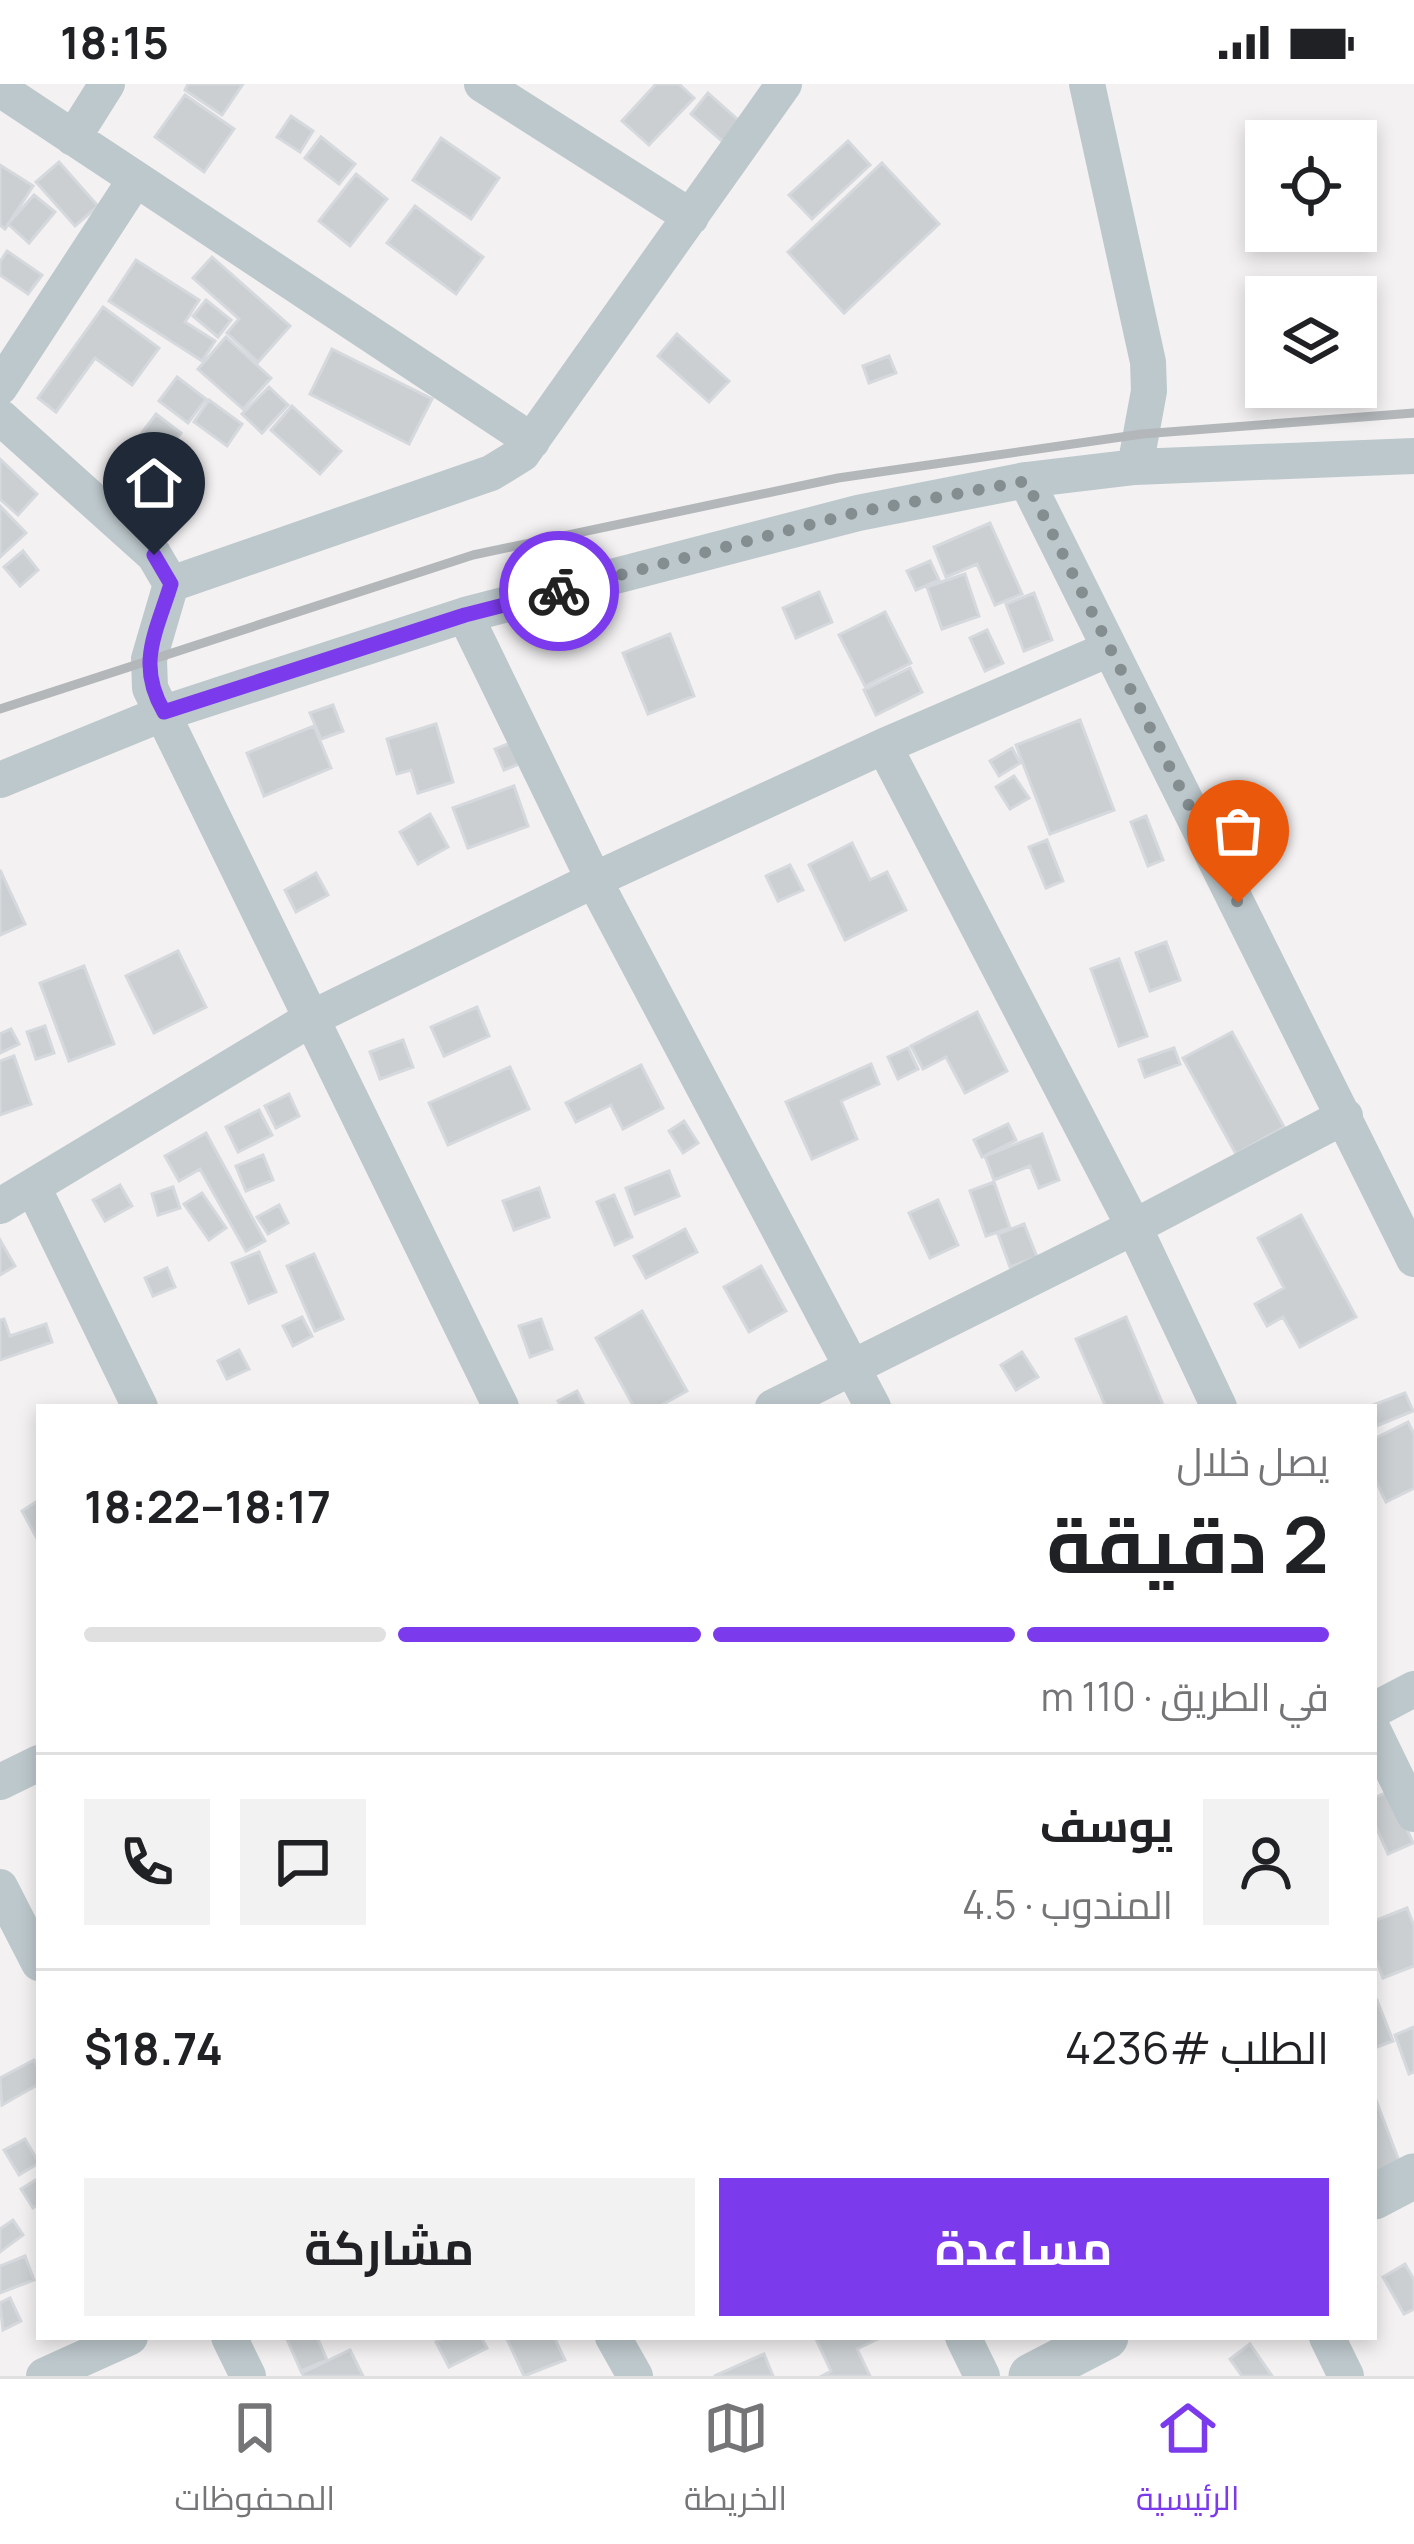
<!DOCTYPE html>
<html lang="ar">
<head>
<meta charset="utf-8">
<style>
  :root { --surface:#fff; --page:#f2f2f2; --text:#202124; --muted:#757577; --line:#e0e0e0; --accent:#7c3aed }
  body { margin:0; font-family:Manrope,Cairo,sans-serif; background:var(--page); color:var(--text); direction:rtl; height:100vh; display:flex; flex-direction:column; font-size:45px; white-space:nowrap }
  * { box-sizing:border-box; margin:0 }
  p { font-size:39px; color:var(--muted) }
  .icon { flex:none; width:66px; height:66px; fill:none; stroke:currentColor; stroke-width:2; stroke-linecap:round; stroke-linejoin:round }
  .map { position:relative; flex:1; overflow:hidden; direction:ltr }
  .drawer { position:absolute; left:36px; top:1320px; width:1341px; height:936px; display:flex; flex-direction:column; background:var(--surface); border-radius:0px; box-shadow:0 6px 18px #0003; direction:rtl }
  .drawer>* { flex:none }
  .controls { position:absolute; left:1245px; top:36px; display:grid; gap:24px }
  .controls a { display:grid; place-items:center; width:132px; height:132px; border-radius:0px; background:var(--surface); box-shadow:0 6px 18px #0003; font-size:60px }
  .pin { position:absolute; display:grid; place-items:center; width:102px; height:102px; color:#fff; margin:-123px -51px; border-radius:50% 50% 50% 0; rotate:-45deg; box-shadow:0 0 12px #0007 }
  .pin .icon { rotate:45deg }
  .courier { position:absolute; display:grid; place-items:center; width:120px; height:120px; margin:-60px; border:9px solid #7c3aed; border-radius:50%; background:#fff; color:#222; box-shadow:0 3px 15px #0007 }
  .summary em { font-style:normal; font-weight:700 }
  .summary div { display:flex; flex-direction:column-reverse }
  .summary { display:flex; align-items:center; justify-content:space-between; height:204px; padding:0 48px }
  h1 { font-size:78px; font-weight:700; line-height:90px }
  .bar { display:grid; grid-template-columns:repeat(4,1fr); gap:18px 12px; align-content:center; height:144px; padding:0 48px }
  .bar i { height:15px; border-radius:9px; background:var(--line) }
  .bar .active { background:var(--accent) }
  .bar p { grid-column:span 4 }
  .line { display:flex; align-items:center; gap:30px; padding:0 48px; border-top:3px solid var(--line) }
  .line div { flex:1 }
  .round { display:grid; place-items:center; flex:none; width:126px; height:126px; border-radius:0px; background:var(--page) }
  .primary-button { display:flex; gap:24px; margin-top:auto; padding:24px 48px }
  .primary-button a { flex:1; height:138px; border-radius:0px; background:var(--accent); color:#fff; font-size:48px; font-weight:700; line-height:138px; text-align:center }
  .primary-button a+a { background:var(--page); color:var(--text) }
  .status { display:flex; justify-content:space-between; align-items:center; height:84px; padding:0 60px; background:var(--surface); direction:ltr }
  .status svg { height:33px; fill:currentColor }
  .dock { display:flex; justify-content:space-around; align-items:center; height:168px; border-top:3px solid var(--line); background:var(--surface); font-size:33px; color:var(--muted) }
  .dock a { display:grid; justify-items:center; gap:6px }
  .dock .active { color:var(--accent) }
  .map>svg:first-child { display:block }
  .building { fill:#cbcfd2; stroke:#d5d8dc; stroke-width:3 }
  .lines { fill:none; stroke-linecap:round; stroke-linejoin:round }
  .minor { stroke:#bdc8cc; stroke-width:36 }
  .tertiary { stroke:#bdc8cc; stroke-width:45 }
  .rail { stroke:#b3b7ba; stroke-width:9 }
  .done { stroke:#848e91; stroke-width:12; stroke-dasharray:0 21.6 }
  .route { stroke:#7c3aed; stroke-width:15 }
</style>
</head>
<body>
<div class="status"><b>18:15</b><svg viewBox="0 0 49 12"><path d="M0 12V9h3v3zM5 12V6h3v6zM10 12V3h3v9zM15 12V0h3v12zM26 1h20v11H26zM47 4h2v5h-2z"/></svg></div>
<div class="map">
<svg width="1414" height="2292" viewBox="0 0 1414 2292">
  <rect width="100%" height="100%" fill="#f3f1f1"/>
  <!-- building -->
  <path class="building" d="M188,0H243L222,31L185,6Z
    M656,0H679L694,14L649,61L622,37Z
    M708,9L746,43L729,63L691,30Z
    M185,11L234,45L204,88L155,53Z
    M291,32L313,47L300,68L277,53Z
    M321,53L355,80L339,100L305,74Z
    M441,54L499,94L471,135L413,96Z
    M848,57L870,81L812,135L789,111Z
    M59,78L98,122L75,142L36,98Z
    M882,79L939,140L844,229L788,168Z
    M0,81L33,102L5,145L0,141Z
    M356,90L387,115L350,162L319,137Z
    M34,111L55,128L29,159L8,140Z
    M415,122L483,173L456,210L387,159Z
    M7,167L42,191L28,210L0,191V178Z
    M212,173L290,242L258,278L227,249L239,235L193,194Z
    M136,176L199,216L185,238L215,257L202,277L109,217Z
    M206,216L231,236L218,253L193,232Z
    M103,223L159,264L132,301L95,274L56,328L38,314Z
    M677,250L729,297L709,318L658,272Z
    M226,253L271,294L243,325L198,285Z
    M332,265L432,315L409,360L310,310Z
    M889,272L896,289L869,299L863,282Z
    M177,293L206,315L188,339L159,317Z
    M269,303L288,321L262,349L242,330Z
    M209,316L242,340L227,362L194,338Z
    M292,322L341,367L320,390L271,346Z
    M156,330L181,349L163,373L138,354Z
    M0,375L37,410L18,431L0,415Z
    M0,422L26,449L0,473Z
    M990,439L1022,510L995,521L977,480L946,493L934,463Z
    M23,467L38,486L20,502L4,483Z
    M930,477L939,496L916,506L907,487Z
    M965,490L979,532L942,545L927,503Z
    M819,508L832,538L796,554L783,524Z
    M1034,509L1052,556L1024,567L1006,520Z
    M885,528L911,579L865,602L839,551Z
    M987,546L1003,579L985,587L970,554Z
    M670,550L694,612L648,630L623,569Z
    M910,584L922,608L876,631L864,606Z
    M333,621L343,647L321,655L310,629Z
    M1080,636L1114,726L1050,750L1016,661Z
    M436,640L453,698L418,709L411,686L397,690L387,655Z
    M314,642L331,684L264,712L247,669Z
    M513,658L522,679L504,686L495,665Z
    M1012,664L1020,679L999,692L990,677Z
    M1014,692L1029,714L1010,725L996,703Z
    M514,702L528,742L468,764L453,724Z
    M430,730L448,763L418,780L400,748Z
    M1146,732L1163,776L1148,782L1131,738Z
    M1047,756L1063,797L1046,804L1029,763Z
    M852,759L870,796L887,788L906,826L845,856L809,781Z
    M790,781L803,806L778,817L766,792Z
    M0,786L25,840L0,851Z
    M316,789L328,811L296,828L285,806Z
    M1166,858L1180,896L1150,907L1136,869Z
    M178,867L206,923L154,949L126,892Z
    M1119,875L1147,952L1119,962L1091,885Z
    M84,882L114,960L69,977L40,899Z
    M477,923L489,952L444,972L431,943Z
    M977,928L1007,987L965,1009L946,973L923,985L911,962Z
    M45,942L54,969L36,975L27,948Z
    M11,945L19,960L0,969V950Z
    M1232,948L1284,1043L1236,1070L1183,974Z
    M403,956L413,983L380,995L370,968Z
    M908,964L918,985L898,995L888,973Z
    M1174,964L1180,980L1145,993L1139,976Z
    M14,972L31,1020L0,1031V977Z
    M871,980L879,1000L841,1017L857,1055L812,1075L786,1018Z
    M641,981L663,1024L623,1045L611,1021L576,1038L566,1019Z
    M510,983L529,1025L448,1061L429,1019Z
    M289,1010L299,1032L276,1044L265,1022Z
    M259,1026L272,1051L238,1068L226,1043Z
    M684,1037L698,1059L683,1069L669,1047Z
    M1008,1040L1016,1056L982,1073L974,1056Z
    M206,1049L265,1157L246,1167L200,1085L179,1097L165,1072Z
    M1042,1050L1059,1096L1039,1104L1030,1082L994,1096L985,1072Z
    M263,1071L273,1096L246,1107L236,1082Z
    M669,1087L679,1112L635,1130L626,1104Z
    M994,1098L1010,1144L986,1152L970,1107Z
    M120,1101L132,1122L105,1137L93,1116Z
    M173,1103L180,1124L158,1131L152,1110Z
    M539,1104L549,1133L514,1146L503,1117Z
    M202,1109L226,1144L209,1156L184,1120Z
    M614,1111L632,1153L615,1161L597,1118Z
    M938,1116L958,1161L930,1174L909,1129Z
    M279,1121L288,1139L268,1150L257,1133Z
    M1301,1131L1356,1233L1300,1263L1283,1233L1267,1242L1255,1220L1284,1204L1258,1154Z
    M1024,1140L1037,1173L1010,1183L998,1150Z
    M685,1145L697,1168L646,1194L634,1172Z
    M0,1156L15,1182L0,1191Z
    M259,1168L276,1208L249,1219L232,1179Z
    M314,1170L343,1235L315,1247L287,1182Z
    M761,1182L786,1227L749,1248L724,1203Z
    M167,1184L175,1203L153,1212L145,1194Z
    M642,1227L687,1307L658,1323H634L596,1254Z
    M302,1233L312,1252L293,1262L283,1242Z
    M1126,1233L1164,1323H1106L1076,1255Z
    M4,1235L10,1252L46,1240L52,1258L0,1276V1236Z
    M541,1235L552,1265L530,1273L519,1242Z
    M239,1266L249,1285L227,1295L218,1277Z
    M1022,1268L1038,1293L1016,1306L1001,1281Z
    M577,1307L585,1323H561L558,1317Z
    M1405,1309L1413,1327L1374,1343V1323H1368Z
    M1408,1338L1414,1350V1404L1386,1418L1374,1393V1355Z
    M39,1416V1458L22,1427Z
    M1390,1707L1413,1759L1388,1770L1374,1738V1714Z
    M1407,1824L1414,1842V1882L1383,1894L1374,1870V1837Z
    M1377,1916L1393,1957L1374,1964V1917Z
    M1414,1943V1988L1409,1990L1395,1951Z
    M34,1976L39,1985V2000L2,2021L0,1994Z
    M1374,2011L1401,2082L1374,2092Z
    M25,2055L39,2079L19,2091L4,2066Z
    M39,2094V2120L33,2124L21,2105Z
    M13,2136L23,2151L0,2168V2145Z
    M25,2172L34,2196L0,2209V2182Z
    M1405,2180L1414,2196V2225L1404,2230L1383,2193Z
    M10,2214L21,2237L3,2246L0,2219Z
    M286,2253H317L327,2276L301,2287Z
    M445,2253H481L487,2264L449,2283L436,2258Z
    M510,2253H554L565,2276L524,2292L507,2255Z
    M815,2253H882L857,2265L870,2292H822L831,2287Z
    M1250,2260L1272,2292H1242L1230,2275Z
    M350,2266L363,2292H304L302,2289Z
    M764,2270L773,2292H714Z"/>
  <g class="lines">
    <!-- minor -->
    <path class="minor" d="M482,0L691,133
      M1087,0L1148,278L1149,307L1135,383
      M0,5L532,357
      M73,54L107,0
      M0,303L135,96
      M0,333L154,471L171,500L149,575L150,604L501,1323
      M1026,396L1414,1175
      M171,500L491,389L522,370L784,0
      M465,531L594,796L873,1323
      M884,662L1134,1143L1219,1323
      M0,696L164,629L465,531L858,429L1026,396L1135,383L1414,372
      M34,1105L140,1323
      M0,1122L312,934L594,796L884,662L1109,565
      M773,1323L1134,1143L1345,1032
      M1374,1626L1414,1605
      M1374,1648L1414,1730
      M0,1698L39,1679
      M0,1803L39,1879
      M229,2253L248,2292
      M613,2253L635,2292
      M963,2253L982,2292
      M1327,2253L1346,2292
      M44,2292L130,2253"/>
    <!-- tertiary -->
    <path class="tertiary" d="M1374,2113L1414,2092
      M1031,2292L1106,2253"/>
    <!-- rail -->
    <path class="rail" d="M0,625L473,471L838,394L1142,350L1414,329"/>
  </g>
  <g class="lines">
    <!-- done -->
    <path class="done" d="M559,507L858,428L1026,397L1238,819"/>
    <!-- route -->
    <path class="route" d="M154,471L171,500C156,549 136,580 164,628L465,531L559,507"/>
  </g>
</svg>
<div class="controls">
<a><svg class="icon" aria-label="locate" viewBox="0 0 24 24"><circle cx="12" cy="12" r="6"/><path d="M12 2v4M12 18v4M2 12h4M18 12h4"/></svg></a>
<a><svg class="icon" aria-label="layers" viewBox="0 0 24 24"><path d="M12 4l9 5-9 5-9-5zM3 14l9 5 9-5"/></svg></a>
</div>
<div class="pin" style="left:1238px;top:819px;background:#ea580c"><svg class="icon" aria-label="bag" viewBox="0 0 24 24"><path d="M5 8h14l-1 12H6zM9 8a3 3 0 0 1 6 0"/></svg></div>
<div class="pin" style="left:154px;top:471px;background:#1f2937"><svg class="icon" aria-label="home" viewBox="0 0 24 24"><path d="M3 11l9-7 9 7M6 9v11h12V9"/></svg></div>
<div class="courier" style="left:559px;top:507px"><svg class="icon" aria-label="bike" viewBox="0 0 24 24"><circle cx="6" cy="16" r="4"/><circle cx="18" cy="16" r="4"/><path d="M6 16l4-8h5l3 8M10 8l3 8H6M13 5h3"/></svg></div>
<section class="drawer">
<div class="summary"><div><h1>2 دقيقة</h1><p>يصل خلال</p></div><em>18:17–18:22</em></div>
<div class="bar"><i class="active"></i><i class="active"></i><i class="active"></i><i></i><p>في الطريق · 110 m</p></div>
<div class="line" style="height:216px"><a class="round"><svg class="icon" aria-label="person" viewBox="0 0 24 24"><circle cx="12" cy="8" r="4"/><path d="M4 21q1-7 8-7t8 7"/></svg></a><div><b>يوسف</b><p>المندوب · 4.5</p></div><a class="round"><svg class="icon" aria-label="chat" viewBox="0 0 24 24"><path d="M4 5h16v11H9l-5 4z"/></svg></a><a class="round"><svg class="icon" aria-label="phone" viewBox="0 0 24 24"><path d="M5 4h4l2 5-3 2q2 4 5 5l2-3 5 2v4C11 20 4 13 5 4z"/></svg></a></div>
<div class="line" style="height:156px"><div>الطلب #4236</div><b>$18.74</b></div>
<div class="primary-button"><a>مساعدة</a><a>مشاركة</a></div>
</section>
</div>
<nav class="dock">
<a class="active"><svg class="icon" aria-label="home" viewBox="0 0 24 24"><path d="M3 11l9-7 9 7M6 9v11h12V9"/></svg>الرئيسية</a>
<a><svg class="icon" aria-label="map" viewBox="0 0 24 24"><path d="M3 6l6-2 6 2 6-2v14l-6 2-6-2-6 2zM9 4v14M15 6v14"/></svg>الخريطة</a>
<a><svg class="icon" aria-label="saved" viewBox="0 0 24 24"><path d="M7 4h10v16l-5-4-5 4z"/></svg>المحفوظات</a>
</nav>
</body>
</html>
